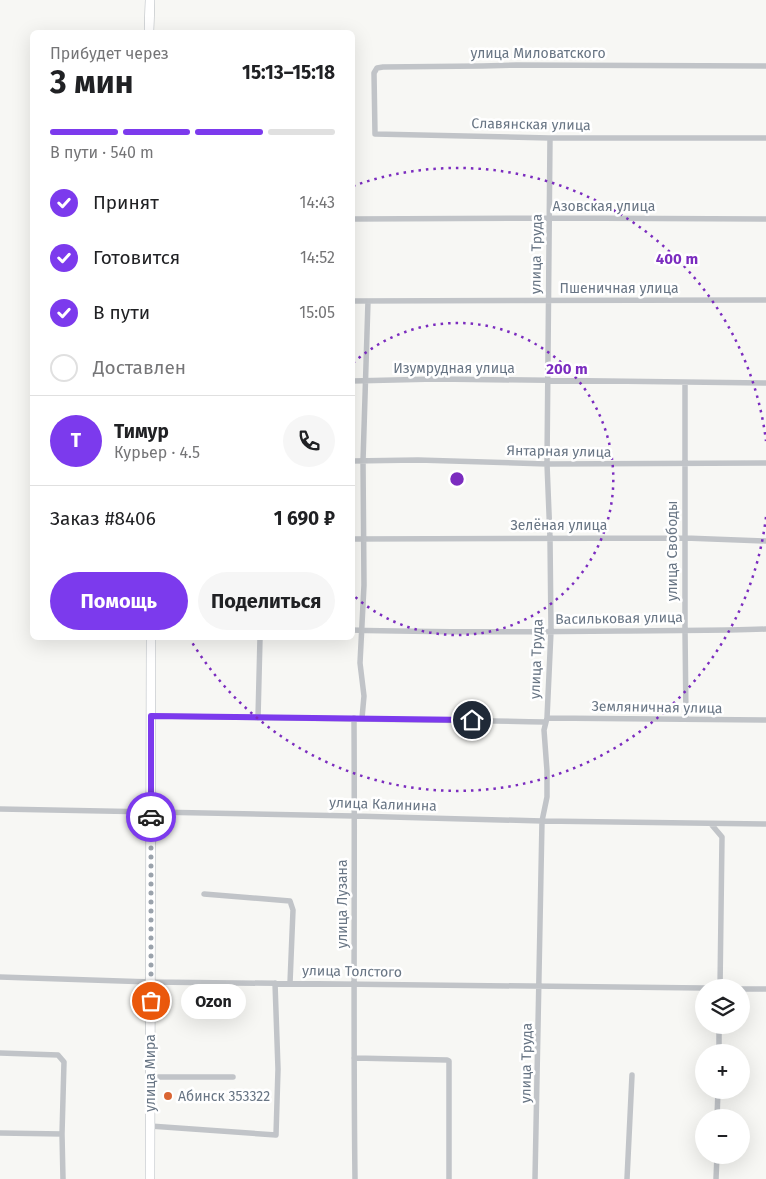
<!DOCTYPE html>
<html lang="ru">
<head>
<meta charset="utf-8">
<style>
  :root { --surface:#fff; --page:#f6f6f6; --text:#202124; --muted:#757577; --line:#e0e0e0; --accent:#7c3aed }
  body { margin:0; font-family:"Fira Sans",sans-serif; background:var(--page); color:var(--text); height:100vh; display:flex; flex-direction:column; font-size:19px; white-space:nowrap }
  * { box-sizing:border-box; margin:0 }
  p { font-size:16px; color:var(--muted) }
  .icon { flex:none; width:28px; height:28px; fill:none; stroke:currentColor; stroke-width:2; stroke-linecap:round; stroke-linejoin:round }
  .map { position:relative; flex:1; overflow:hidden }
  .details { position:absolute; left:30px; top:30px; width:325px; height:610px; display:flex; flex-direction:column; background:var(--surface); border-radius:8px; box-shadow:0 5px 20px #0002 }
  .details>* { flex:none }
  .buttons { position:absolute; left:695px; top:979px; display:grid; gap:10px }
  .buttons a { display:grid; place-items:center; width:55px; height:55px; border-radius:50%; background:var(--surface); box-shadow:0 5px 20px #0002; font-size:25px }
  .pin { position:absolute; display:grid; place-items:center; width:42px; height:42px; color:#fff; margin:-21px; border:2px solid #fff; border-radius:50%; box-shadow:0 1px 5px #0007 }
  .courier { position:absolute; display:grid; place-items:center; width:50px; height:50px; margin:-25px; border:4px solid #7c3aed; border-radius:50%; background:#fff; color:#222; box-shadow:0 1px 6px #0007 }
  .bubble { position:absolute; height:35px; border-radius:18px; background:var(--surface); box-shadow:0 5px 20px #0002; font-size:16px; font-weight:700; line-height:35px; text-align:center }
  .head em { font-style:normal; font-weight:700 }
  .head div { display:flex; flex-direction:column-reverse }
  .head { display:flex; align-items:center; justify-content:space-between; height:85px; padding:0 20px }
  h1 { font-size:32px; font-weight:700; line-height:38px }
  .bar { display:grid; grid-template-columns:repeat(4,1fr); gap:8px 5px; align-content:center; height:60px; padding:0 20px }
  .bar i { height:6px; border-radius:4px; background:var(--line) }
  .bar .current { background:var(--accent) }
  .bar p { grid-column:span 4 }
  .line { display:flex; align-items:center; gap:12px; padding:0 20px; border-top:1px solid var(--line) }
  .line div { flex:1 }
  .round { display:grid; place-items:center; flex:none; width:52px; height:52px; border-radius:26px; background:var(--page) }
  ol { padding:0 20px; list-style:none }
  li { display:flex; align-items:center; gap:15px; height:55px }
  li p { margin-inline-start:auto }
  li .icon { padding:5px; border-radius:50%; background:var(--accent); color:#fff; stroke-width:4 }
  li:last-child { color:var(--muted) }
  li i { width:28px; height:28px; border:2px solid var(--line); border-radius:50% }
  .primary-button { display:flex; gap:10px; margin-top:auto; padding:10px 20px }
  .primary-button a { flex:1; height:58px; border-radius:30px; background:var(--accent); color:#fff; font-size:20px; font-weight:700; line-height:58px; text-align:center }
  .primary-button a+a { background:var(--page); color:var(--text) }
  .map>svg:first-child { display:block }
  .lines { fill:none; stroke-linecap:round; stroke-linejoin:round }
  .secondary-casing { stroke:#b3b8bd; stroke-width:10 }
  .minor { stroke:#c1c4c8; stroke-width:5.5 }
  .secondary { stroke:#fff; stroke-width:9 }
  .done { stroke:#9aa2ab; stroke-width:5; stroke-dasharray:0 9 }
  .route { stroke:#7c3aed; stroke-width:6 }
  .ring { fill:none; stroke:#7b2cbf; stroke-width:2.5; stroke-dasharray:2.5 5 }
  .poi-dot { fill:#da6532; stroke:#fff; stroke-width:2 }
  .labels { text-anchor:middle; stroke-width:5; stroke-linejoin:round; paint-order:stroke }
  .street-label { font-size:14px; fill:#687584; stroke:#fff }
  .poi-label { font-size:14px; fill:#687584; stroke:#fff; text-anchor:start }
  .centre { fill:#7b2cbf; stroke:#fff; stroke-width:2.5 }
  .ring-label { font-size:15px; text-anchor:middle; font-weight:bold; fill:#7b2cbf; stroke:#fff; stroke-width:5; stroke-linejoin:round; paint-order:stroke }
</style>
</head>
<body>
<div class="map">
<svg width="766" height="1179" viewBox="0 0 766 1179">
  <rect width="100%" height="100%" fill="#f7f7f4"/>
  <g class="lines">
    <!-- secondary casing -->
    <g class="secondary-casing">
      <path id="secondary" d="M149,32L150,0
        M150,1179L151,638"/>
    </g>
    <!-- minor -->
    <path class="minor" d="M766,66L516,65L482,66L383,67L377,68L374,73L375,134L550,138H766
      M352,219L550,218L766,219
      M352,301L766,300
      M352,381L436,379L766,383
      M685,382V630L686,719
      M352,461L418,460L547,464L766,463
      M352,539L685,538L766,541
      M352,630C442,633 532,632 622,631C670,630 718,631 766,629
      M151,716C283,718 414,719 545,722
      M258,718L260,638
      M354,718C355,872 353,1026 355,1179
      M362,718L364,696L360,663L364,585L363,461L368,301
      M547,718L766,720
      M0,809L354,816L542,821L766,824
      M711,824L722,837L720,988
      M204,894L290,901L293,910L290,983
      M0,977L151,982L704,988
      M741,989H766
      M719,1052V1025
      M0,1053L58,1055L64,1062L62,1134L63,1179
      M354,1058L447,1060L449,1061V1179
      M150,1077H233
      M717,1118L718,1090
      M150,1126L276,1135L278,1069L275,983
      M0,1133L62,1134
      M535,1179L542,821L547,797V771L544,730L547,718L551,631L550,538L547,464L550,138
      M627,1179L632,1075
      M716,1179L717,1155"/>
    <!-- secondary -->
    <use href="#secondary" class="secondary"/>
  </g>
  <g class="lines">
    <!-- done -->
    <path class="done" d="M151,1001V817"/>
    <!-- route -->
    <path class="route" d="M151,817V716L472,720"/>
  </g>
  <!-- distance rings -->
  <g class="ring">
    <path d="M353 363A156 156 0 1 1 353 595"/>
    <path d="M766 517A311 311 0 0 1 190 639M353 186A311 311 0 0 1 766 441"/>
  </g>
  <!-- markers -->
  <circle class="poi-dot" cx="168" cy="1096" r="5"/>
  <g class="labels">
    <!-- street labels -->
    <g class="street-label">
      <text x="538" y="58">улица Миловатского</text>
      <text transform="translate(531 124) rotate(1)" y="5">Славянская улица</text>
      <text x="604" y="211">Азовская улица</text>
      <text transform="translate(536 254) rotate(-89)" y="5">улица Труда</text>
      <text x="619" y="293">Пшеничная улица</text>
      <text x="454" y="373">Изумрудная улица</text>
      <text transform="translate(559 451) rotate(1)" y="5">Янтарная улица</text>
      <text x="559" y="530">Зелёная улица</text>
      <text transform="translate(672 551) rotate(-90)" y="5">улица Свободы</text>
      <text transform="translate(619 618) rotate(-1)" y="5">Васильковая улица</text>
      <text transform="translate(536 659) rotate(-88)" y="5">улица Труда</text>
      <text transform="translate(657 707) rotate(1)" y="5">Земляничная улица</text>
      <text transform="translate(383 804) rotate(2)" y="5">улица Калинина</text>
      <text transform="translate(342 904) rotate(-90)" y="5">улица Лузана</text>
      <text transform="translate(352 971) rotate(1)" y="5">улица Толстого</text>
      <text transform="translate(526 1063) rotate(-89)" y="5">улица Труда</text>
      <text transform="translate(150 1073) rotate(-90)" y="5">улица Мира</text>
    </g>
    <!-- poi labels -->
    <g class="poi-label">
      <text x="178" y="1101">Абинск 353322</text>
    </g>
  </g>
  <circle cx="457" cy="479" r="8" class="centre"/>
  <g class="ring-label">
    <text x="677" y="264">400 m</text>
    <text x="567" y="374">200 m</text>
  </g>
</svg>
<div class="buttons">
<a><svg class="icon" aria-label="layers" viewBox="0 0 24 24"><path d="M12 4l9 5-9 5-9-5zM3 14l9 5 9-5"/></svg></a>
<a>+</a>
<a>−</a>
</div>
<div class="pin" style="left:151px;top:1001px;background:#ea580c"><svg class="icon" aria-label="bag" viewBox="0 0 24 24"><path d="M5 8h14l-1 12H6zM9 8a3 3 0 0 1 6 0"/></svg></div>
<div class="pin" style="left:472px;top:720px;background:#1f2937"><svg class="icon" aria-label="home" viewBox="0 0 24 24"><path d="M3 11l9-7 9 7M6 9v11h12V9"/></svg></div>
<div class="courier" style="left:151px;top:817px"><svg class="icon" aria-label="car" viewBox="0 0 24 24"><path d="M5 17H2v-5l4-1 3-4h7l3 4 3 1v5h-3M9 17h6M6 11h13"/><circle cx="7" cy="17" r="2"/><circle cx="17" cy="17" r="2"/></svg></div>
<div class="bubble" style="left:181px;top:984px;width:65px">Ozon</div>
<section class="details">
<div class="head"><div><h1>3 мин</h1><p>Прибудет через</p></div><em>15:13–15:18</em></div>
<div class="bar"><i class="current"></i><i class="current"></i><i class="current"></i><i></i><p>В пути · 540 m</p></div>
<ol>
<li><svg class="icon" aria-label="check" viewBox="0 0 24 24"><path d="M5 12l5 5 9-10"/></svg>Принят<p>14:43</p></li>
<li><svg class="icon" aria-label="check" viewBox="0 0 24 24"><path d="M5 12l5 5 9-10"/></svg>Готовится<p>14:52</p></li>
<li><svg class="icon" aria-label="check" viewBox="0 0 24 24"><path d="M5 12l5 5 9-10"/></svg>В пути<p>15:05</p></li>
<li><i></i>Доставлен</li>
</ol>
<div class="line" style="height:90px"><b class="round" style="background:var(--accent);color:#fff">Т</b><div><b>Тимур</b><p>Курьер · 4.5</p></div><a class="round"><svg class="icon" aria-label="phone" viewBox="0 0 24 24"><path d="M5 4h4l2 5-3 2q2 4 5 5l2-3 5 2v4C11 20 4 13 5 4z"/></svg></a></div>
<div class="line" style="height:65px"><div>Заказ #8406</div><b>1 690 ₽</b></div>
<div class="primary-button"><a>Помощь</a><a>Поделиться</a></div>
</section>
</div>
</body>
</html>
